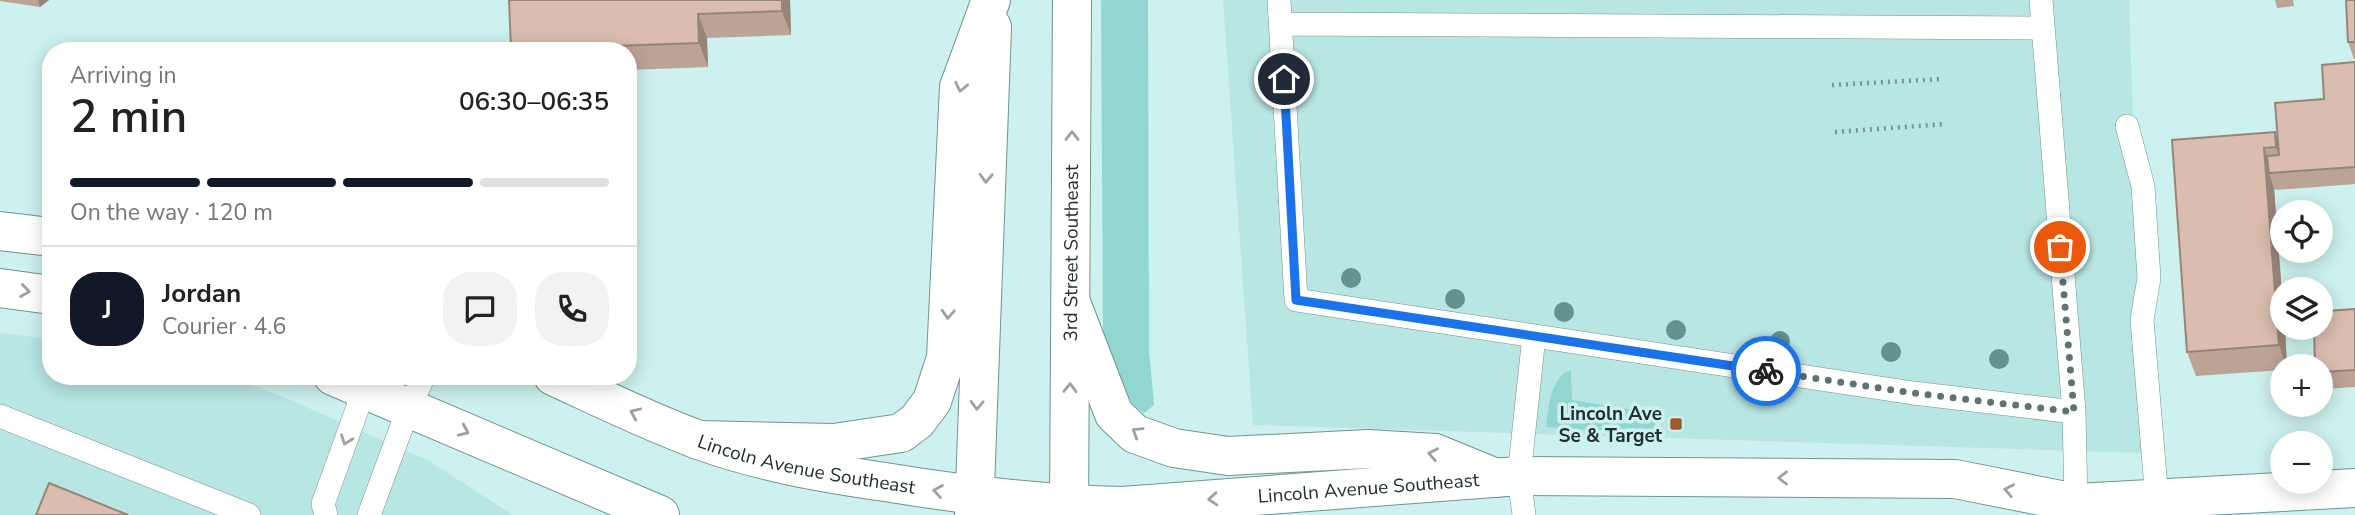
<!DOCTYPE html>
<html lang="en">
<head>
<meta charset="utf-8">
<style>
  :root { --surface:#fff; --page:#f2f2f2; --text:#222; --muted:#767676; --line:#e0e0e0; --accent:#111827 }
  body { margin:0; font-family:"Nunito Sans",sans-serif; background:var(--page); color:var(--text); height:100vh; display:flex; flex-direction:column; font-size:26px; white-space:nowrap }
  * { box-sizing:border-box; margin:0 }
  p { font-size:23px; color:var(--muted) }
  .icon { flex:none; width:38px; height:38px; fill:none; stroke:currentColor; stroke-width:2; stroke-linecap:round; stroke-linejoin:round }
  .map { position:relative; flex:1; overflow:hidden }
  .panel { position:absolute; left:42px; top:42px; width:595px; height:343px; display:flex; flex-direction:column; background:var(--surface); border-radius:28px; box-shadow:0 4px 18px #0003 }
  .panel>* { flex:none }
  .controls { position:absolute; left:2270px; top:200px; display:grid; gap:14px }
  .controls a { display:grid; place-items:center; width:63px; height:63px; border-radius:50%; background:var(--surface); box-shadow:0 4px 18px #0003; font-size:35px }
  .pin { position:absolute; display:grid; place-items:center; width:60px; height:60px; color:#fff; margin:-30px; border:4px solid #fff; border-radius:50%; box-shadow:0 2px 7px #0007 }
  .courier { position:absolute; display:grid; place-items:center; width:70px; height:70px; margin:-35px; border:5px solid #1a73e8; border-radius:50%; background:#fff; color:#222; box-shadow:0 2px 9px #0007 }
  .summary em { font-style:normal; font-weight:600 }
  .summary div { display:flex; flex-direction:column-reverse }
  .summary { display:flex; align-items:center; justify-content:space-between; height:119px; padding:0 28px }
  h1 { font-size:46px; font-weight:600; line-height:52px }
  .bar { display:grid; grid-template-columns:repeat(4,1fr); gap:10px 7px; align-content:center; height:84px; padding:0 28px }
  .bar i { height:9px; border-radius:5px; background:var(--line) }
  .bar .active { background:var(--accent) }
  .bar p { grid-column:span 4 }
  .line { display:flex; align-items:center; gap:18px; padding:0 28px; border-top:2px solid var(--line) }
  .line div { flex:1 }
  .round { display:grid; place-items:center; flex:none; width:74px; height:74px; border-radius:28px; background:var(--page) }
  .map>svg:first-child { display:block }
  .built { fill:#b7e6e3 }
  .green { fill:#91d6d1 }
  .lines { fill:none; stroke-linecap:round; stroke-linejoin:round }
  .lane-casing { stroke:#719491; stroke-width:24 }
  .secondary-casing { stroke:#719491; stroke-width:40 }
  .highway-casing { stroke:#719491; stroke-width:40 }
  .path { stroke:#7b9593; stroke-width:4.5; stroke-dasharray:2 5; stroke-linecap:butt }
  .lane { stroke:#fff; stroke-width:23 }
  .secondary { stroke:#fff; stroke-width:38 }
  .highway { stroke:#fff; stroke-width:38 }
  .tree { fill:#65918e }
  .wall { fill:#bba396 }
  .shaded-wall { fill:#99847a }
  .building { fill:#dabdae; stroke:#99847a; stroke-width:2 }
  .oneway { stroke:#9ba2a1 }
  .done { stroke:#5d7472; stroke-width:7; stroke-dasharray:0 12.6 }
  .route { stroke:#1a73e8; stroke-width:9 }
  .poi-dot { fill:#a05b2f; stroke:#ccf1ee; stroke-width:2.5 }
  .labels { text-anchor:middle; stroke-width:7; stroke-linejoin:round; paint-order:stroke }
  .street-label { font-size:19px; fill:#21302f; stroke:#ccf1ee }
  .poi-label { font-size:19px; font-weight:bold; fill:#21302f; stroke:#ccf1ee; text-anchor:end }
</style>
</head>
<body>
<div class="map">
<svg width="2355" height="515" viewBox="0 0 2355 515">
  <rect width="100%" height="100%" fill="#ccf1ee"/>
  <!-- built -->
  <path class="built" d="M1223,0H2129L2144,453L1253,425Z
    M0,333L51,339V376H225L281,396L429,461L513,515H0Z"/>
  <!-- green -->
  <path class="green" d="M1101,0H1148L1149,351L1154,405L1144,413C1118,395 1111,363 1103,334Z
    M1571,371L1572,400L1658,414L1652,435L1546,427C1549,406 1549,387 1565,372Z"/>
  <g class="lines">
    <!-- lane casing -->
    <g class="lane-casing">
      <path id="lane" d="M1279,0L1296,300L1913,393L2074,412
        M2041,0L2074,412L2076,503
        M1281,24L2041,28
        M2127,126L2143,186L2149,278L2142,320L2157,500
        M0,416L249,515
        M326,515L323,504L368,379
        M369,515L409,407L424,376
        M1524,515L1519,476L1534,336"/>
    </g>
    <!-- secondary casing -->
    <g class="secondary-casing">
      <g id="secondary">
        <path d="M0,231L51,237"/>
        <path d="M0,288L51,295"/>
        <path d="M333,376L660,515"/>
        <path id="s1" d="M553,376C601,398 649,422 699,440C759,462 822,473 885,482C964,495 1042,504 1123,506L1519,476L1955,479L2076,503L2355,488"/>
      </g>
    </g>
    <!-- highway casing -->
    <g class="highway-casing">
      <g id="highway">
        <path d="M1072,305L1114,414L1135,434L1174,448L1228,456L1368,449L1435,453L1496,478"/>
        <path d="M698,440L834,443L901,433L917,421L932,401L946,358L959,87L991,0"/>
        <path d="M643,509L653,515"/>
        <path d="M974,515L992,27"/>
        <path id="s2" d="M1069,515L1072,0"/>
      </g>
    </g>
    <!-- path -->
    <path class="path" d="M1832,85L1943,79
      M1835,132L1946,124"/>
    <!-- lane -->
    <use href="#lane" class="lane"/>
    <!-- secondary -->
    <use href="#secondary" class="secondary"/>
    <!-- highway -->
    <use href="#highway" class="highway"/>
  </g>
  <!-- trees -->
  <g class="tree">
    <circle cx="1351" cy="278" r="10"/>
    <circle cx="1455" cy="299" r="10"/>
    <circle cx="1564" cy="312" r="10"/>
    <circle cx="1676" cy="330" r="10"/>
    <circle cx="1780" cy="341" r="10"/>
    <circle cx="1891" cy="352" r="10"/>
    <circle cx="1999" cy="359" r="10"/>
  </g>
  <!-- wall -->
  <path class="wall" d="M0,0H49L40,7L0,1Z
    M509,0H790L791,35L707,38L708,67L628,70V51H469L511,49Z
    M2275,0H2293L2294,6L2277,8Z
    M2355,0V59H2354L2348,42Z
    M2355,62V184L2275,190L2274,188L2287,366H2282V370L2196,376L2187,352L2172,140H2278L2324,99Z
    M2355,309V387L2322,389L2320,385V366L2326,323Z"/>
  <!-- shaded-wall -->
  <path class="shaded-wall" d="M38,0H49L40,7Z
    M782,0H790L791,35L782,11Z
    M698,14L707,38L708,67L699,43Z
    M2275,132L2284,156L2285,171L2276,147Z
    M2264,148L2273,173H2269L2274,188L2282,293V327H2285L2287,366H2286L2279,345Z"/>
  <!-- building -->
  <path class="building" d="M509,0H782V11L698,14L699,43L612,46V51H469L511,49Z
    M2346,0H2355V42H2348Z
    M2355,62V167L2269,173L2267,156L2279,155L2275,103L2324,99L2322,65Z
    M2275,132L2276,147L2264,148L2279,345L2187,352L2172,140Z
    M2355,309V370L2320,372V366H2315L2314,327H2320V324L2326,323V311Z
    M49,483L128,515H36Z"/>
  <!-- one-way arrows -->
  <defs><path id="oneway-chevron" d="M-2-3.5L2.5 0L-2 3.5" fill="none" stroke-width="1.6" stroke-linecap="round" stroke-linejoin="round" transform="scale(1.75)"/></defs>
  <g class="oneway">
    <use href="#oneway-chevron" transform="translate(961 87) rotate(102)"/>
    <use href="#oneway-chevron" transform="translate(1072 136) rotate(-90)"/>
    <use href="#oneway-chevron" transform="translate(986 178) rotate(92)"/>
    <use href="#oneway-chevron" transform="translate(25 291) rotate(8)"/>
    <use href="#oneway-chevron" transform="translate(948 314) rotate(93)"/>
    <use href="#oneway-chevron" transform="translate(1070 388) rotate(-89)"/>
    <use href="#oneway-chevron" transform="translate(977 405) rotate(92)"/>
    <use href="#oneway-chevron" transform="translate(635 413) rotate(-156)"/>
    <use href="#oneway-chevron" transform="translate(464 431) rotate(24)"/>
    <use href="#oneway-chevron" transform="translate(1137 432) rotate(-148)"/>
    <use href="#oneway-chevron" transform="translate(346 440) rotate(110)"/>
    <use href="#oneway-chevron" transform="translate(1433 454) rotate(-169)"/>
    <use href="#oneway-chevron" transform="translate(1783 478) rotate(-180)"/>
    <use href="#oneway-chevron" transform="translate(2009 490) rotate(-169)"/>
    <use href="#oneway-chevron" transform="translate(938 491) rotate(-171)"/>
    <use href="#oneway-chevron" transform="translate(1213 499) rotate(176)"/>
  </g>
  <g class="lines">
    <!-- done -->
    <path class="done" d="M1766,371L1913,393L2074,412L2060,247"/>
    <!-- route -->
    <path class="route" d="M1284,79L1296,300L1766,371"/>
  </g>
  <!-- markers -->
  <rect class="poi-dot" x="1669" y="417" width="14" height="14" rx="3.5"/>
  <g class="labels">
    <!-- street labels -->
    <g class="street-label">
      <text dy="7" stroke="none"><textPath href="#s2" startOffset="262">3rd Street Southeast</textPath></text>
      <text dy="7" stroke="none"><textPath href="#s1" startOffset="270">Lincoln Avenue Southeast</textPath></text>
      <text dy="7" stroke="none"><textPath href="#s1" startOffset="836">Lincoln Avenue Southeast</textPath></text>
    </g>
    <!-- poi labels -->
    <g class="poi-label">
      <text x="1662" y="420">Lincoln Ave<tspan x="1662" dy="22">Se &amp; Target</tspan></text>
    </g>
  </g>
</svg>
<div class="controls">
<a><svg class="icon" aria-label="locate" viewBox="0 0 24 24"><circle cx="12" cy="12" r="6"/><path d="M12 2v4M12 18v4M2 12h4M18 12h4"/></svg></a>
<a><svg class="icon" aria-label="layers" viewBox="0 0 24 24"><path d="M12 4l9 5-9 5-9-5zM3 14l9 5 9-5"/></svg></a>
<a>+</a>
<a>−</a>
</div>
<div class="pin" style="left:2060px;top:247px;background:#ea580c"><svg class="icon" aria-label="bag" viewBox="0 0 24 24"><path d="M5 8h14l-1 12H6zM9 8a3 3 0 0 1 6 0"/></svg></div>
<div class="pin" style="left:1284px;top:79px;background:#1f2937"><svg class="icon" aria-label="home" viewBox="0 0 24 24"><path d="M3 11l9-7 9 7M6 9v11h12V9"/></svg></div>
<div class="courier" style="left:1766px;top:371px"><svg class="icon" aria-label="bike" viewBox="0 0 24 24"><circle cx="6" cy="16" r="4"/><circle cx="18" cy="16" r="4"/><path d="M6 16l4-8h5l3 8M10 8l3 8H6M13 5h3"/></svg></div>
<section class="panel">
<div class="summary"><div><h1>2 min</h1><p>Arriving in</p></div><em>06:30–06:35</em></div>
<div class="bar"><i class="active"></i><i class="active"></i><i class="active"></i><i></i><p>On the way · 120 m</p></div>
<div class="line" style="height:126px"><b class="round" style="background:var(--accent);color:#fff">J</b><div><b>Jordan</b><p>Courier · 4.6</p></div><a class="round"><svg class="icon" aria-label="chat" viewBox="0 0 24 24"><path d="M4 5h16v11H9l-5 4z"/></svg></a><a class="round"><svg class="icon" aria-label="phone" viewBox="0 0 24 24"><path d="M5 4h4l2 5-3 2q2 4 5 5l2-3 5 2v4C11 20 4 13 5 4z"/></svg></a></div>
</section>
</div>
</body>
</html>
